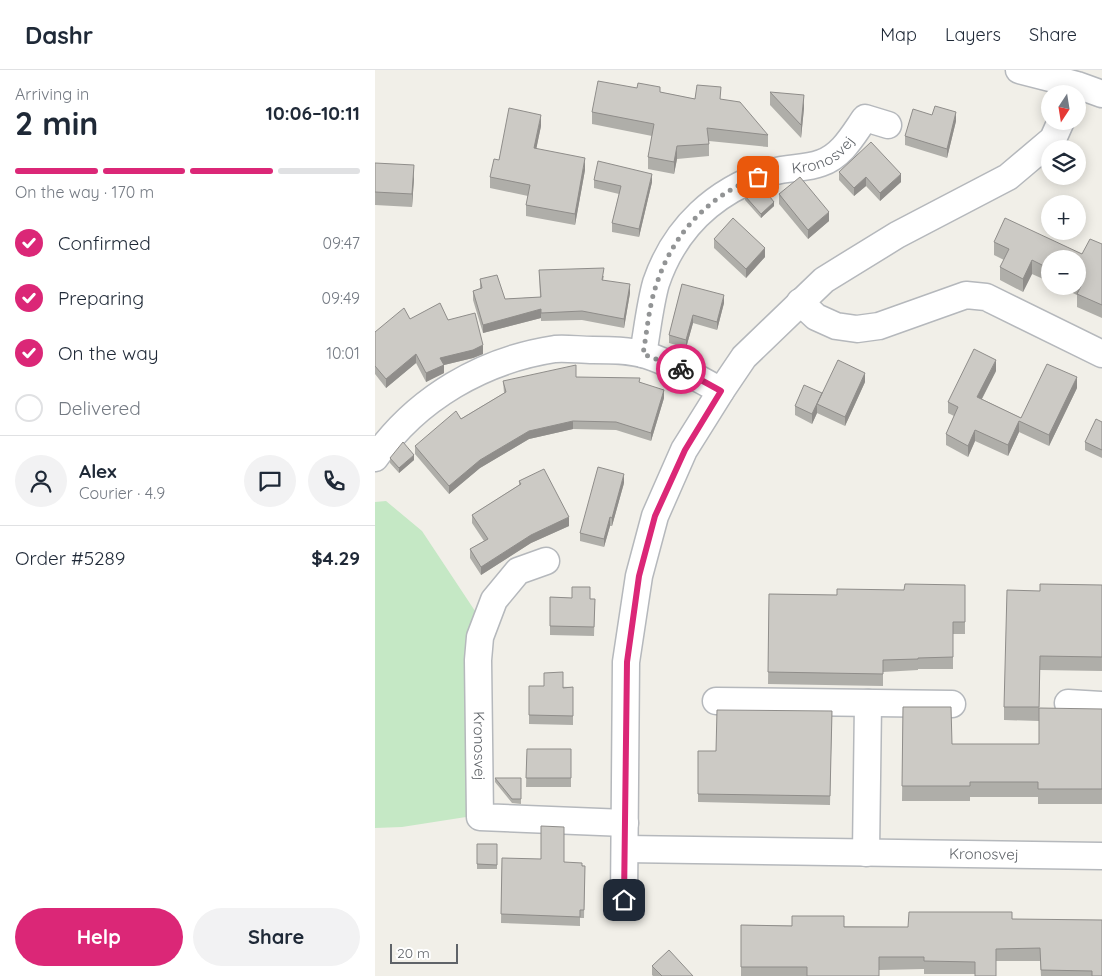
<!DOCTYPE html>
<html lang="en">
<head>
<meta charset="utf-8">
<style>
  :root { --surface:#fff; --page:#f2f2f3; --text:#1f2937; --muted:#747a83; --line:#e0e1e3; --accent:#db2777 }
  body { margin:0; font-family:Quicksand,sans-serif; background:var(--page); color:var(--text); height:100vh; display:flex; flex-direction:column; font-size:19px; white-space:nowrap }
  * { box-sizing:border-box; margin:0 }
  p { font-size:16px; color:var(--muted) }
  .icon { flex:none; width:28px; height:28px; fill:none; stroke:currentColor; stroke-width:2; stroke-linecap:round; stroke-linejoin:round }
  .map { position:relative; flex:1; overflow:hidden }
  .details { display:flex; flex-direction:column; background:var(--surface); width:375px }
  .details>* { flex:none }
  .needle { width:32px; rotate:192deg }
  .controls { position:absolute; left:666px; top:15px; display:grid; gap:10px }
  .controls a { display:grid; place-items:center; width:45px; height:45px; border-radius:50%; background:var(--surface); box-shadow:0 2px 12px #0003; font-size:25px }
  .scale { position:absolute; left:15px; bottom:12px; width:68px; box-sizing:border-box; padding-left:5px; border:2px solid #5f6368; border-top:0; font-size:14px; line-height:18px; white-space:nowrap; color:#5f6368; -webkit-text-stroke:4px #fff; paint-order:stroke }
  .pin { position:absolute; display:grid; place-items:center; width:42px; height:42px; color:#fff; margin:-21px; border-radius:10px; box-shadow:0 2px 8px #0006 }
  .courier { position:absolute; display:grid; place-items:center; width:50px; height:50px; margin:-25px; border:4px solid #db2777; border-radius:50%; background:#fff; color:#222; box-shadow:0 1px 6px #0007 }
  .headline em { font-style:normal; font-weight:700 }
  .headline div { display:flex; flex-direction:column-reverse }
  .headline { display:flex; align-items:center; justify-content:space-between; height:85px; padding:0 15px }
  h1 { font-size:32px; font-weight:700; line-height:38px }
  .bar { display:grid; grid-template-columns:repeat(4,1fr); gap:8px 5px; align-content:center; height:60px; padding:0 15px }
  .bar i { height:6px; border-radius:4px; background:var(--line) }
  .bar .current { background:var(--accent) }
  .bar p { grid-column:span 4 }
  .line { display:flex; align-items:center; gap:12px; padding:0 15px; border-top:1px solid var(--line) }
  .line div { flex:1 }
  .round { display:grid; place-items:center; flex:none; width:52px; height:52px; border-radius:26px; background:var(--page) }
  ol { padding:0 15px; list-style:none }
  li { display:flex; align-items:center; gap:15px; height:55px }
  li p { margin-inline-start:auto }
  li .icon { padding:5px; border-radius:50%; background:var(--accent); color:#fff; stroke-width:4 }
  li:last-child { color:var(--muted) }
  li i { width:28px; height:28px; border:2px solid var(--line); border-radius:50% }
  .button { display:flex; gap:10px; margin-top:auto; padding:10px 15px }
  .button a { flex:1; height:58px; border-radius:30px; background:var(--accent); color:#fff; font-size:20px; font-weight:700; line-height:58px; text-align:center }
  .button a+a { background:var(--page); color:var(--text) }
  header { display:flex; align-items:center; gap:30px; box-sizing:border-box; height:70px; padding:0 25px; background:var(--surface); border-bottom:1px solid var(--line) }
  header strong { font-size:24px }
  nav { display:flex; gap:28px; margin-inline-start:auto; font-size:18px }
  main { display:flex; flex:1; min-height:0 }
  .map>svg:first-child { display:block }
  .green { fill:#c5e8c5 }
  .lines { fill:none; stroke-linecap:round; stroke-linejoin:round }
  .minor-casing { stroke:#b5b8bc; stroke-width:29 }
  .minor { stroke:#fff; stroke-width:26 }
  .wall { fill:#afaea9 }
  .shaded-wall { fill:#8f8d8a }
  .building { fill:#cccac5; stroke:#8f8d8a }
  .done { stroke:#929495; stroke-width:5; stroke-dasharray:0 9 }
  .route { stroke:#db2777; stroke-width:6 }
  .labels { text-anchor:middle; stroke-width:4; stroke-linejoin:round; paint-order:stroke }
  .street-label { font-size:15px; fill:#5f6368; stroke:#fff }
</style>
</head>
<body>
<header>
<strong>Dashr</strong>
<nav><a>Map</a><a>Layers</a><a>Share</a></nav>
</header>
<main>
<section class="details">
<div class="headline"><div><h1>2 min</h1><p>Arriving in</p></div><em>10:06–10:11</em></div>
<div class="bar"><i class="current"></i><i class="current"></i><i class="current"></i><i></i><p>On the way · 170 m</p></div>
<ol>
<li><svg class="icon" aria-label="check" viewBox="0 0 24 24"><path d="M5 12l5 5 9-10"/></svg>Confirmed<p>09:47</p></li>
<li><svg class="icon" aria-label="check" viewBox="0 0 24 24"><path d="M5 12l5 5 9-10"/></svg>Preparing<p>09:49</p></li>
<li><svg class="icon" aria-label="check" viewBox="0 0 24 24"><path d="M5 12l5 5 9-10"/></svg>On the way<p>10:01</p></li>
<li><i></i>Delivered</li>
</ol>
<div class="line" style="height:90px"><a class="round"><svg class="icon" aria-label="person" viewBox="0 0 24 24"><circle cx="12" cy="8" r="4"/><path d="M4 21q1-7 8-7t8 7"/></svg></a><div><b>Alex</b><p>Courier · 4.9</p></div><a class="round"><svg class="icon" aria-label="chat" viewBox="0 0 24 24"><path d="M4 5h16v11H9l-5 4z"/></svg></a><a class="round"><svg class="icon" aria-label="phone" viewBox="0 0 24 24"><path d="M5 4h4l2 5-3 2q2 4 5 5l2-3 5 2v4C11 20 4 13 5 4z"/></svg></a></div>
<div class="line" style="height:65px"><div>Order #5289</div><b>$4.29</b></div>
<div class="button"><a>Help</a><a>Share</a></div>
</section>
<div class="map">
<svg width="727" height="906" viewBox="0 0 727 906">
  <rect width="100%" height="100%" fill="#f1efe8"/>
  <!-- green -->
  <path class="green" d="M11,431L47,461L102,544L96,570L91,747L27,757L0,758V432Z"/>
  <g class="lines">
    <!-- minor casing -->
    <g class="minor-casing">
      <g id="minor">
        <path d="M644,0L702,15L727,24"/>
        <path d="M425,232L441,247L461,256L482,259L504,256L591,225L611,227L727,284"/>
        <path id="s1" d="M268,284C272,262 275,234 281,213C300,157 341,120 397,102C413,97 431,99 446,93C467,86 478,65 490,48L513,55"/>
        <path d="M0,388C42,328 108,290 180,279C192,278 205,280 218,280C235,280 254,280 271,285C298,294 321,307 346,321"/>
        <path id="s2" d="M171,491L143,501L119,530L105,567L103,590L105,747L250,753"/>
        <path d="M341,631L577,634"/>
        <path d="M693,633L727,635"/>
        <path id="s3" d="M250,779L727,786"/>
        <path d="M491,783L493,633"/>
        <path d="M249,830L251,592L264,506L280,446L309,380L346,321L369,287L449,210L522,165L633,107L678,69L686,51"/>
      </g>
    </g>
    <!-- minor -->
    <use href="#minor" class="minor"/>
  </g>
  <!-- wall -->
  <path class="wall" d="M285,22L320,29L346,30L393,65V77L334,71V86L302,89L299,104L273,99V87L277,66L217,54V42Z
    M395,22L429,38L426,68L395,35Z
    M557,45L581,51L572,88L530,75V66Z
    M166,56L161,79L210,100L200,155L151,146V135L153,126L115,118V107L124,90Z
    M0,93L39,108L37,137L0,135Z
    M464,102L526,112L505,131L491,116L479,126L464,110Z
    M219,110L277,112L264,167L237,162V153L244,124L219,118Z
    M404,124L454,151L433,169L404,134Z
    M370,126L399,136L386,148L370,130Z
    M339,169L390,187L371,208L339,178Z
    M619,172L707,184L727,174V248L702,237V225L683,216H702V189H675V212L657,204L648,222L625,210V197L629,190L619,185Z
    M164,200L229,206L228,210L255,223L249,258L207,250L166,251V248L108,263L98,230V221L105,219V209L130,229L165,227Z
    M307,214L349,233L342,260L318,253L311,278L294,273V265Z
    M35,249L73,250L108,284L98,288L69,295V303L51,312L41,293L11,318L0,304V262Z
    M621,301L607,329L646,348L702,318L674,376L644,362L633,386L600,371L593,387L571,375V364L579,346L573,343V332Z
    M201,307L265,312L289,328L276,371L241,360L198,359L154,369L105,398L74,424L40,384V376L129,323L128,311Z
    M490,312L470,356L442,343L437,354L420,345V336L447,323Z
    M727,352V388L710,380V372Z
    M15,388L39,390L24,403L15,393Z
    M144,411L194,456L156,473L106,505L95,488V479L109,471L97,453V445L144,415Z
    M249,413L237,456H235L229,477L205,471V463Z
    M590,515V564H578V599H543V600L508,602V616L393,614L394,524L462,525Z
    M727,515V601L665,600L664,651L629,650V637L665,521Z
    M175,527L220,529L219,566L175,565Z
    M154,616L198,617V655L154,654Z
    M528,637L577,674H664L727,639V734H663V727H595V731H527Z
    M457,641L455,735L323,732V681H341Z
    M152,679H196V717H151Z
    M120,708H146V734L137,733L120,712Z
    M102,774H122V799H102Z
    M127,788L189,792L210,796L209,848H205V856L126,853Z
    M637,849L727,906H666L665,891H621L600,904H549V899L504,900V906H366V855L533,857Z
    M277,896L318,906H278L277,905Z"/>
  <!-- shaded-wall -->
  <path class="shaded-wall" d="M429,25V38L426,68V55Z
    M581,42V51L572,88V79Z
    M166,45V56L159,90V78Z
    M302,76V89L299,104V92Z
    M210,88V100L200,155V144Z
    M39,95V108L37,137V124Z
    M277,104V112L264,167V159Z
    M526,104V112L505,131V123Z
    M491,107V116L479,126V118Z
    M399,132V136L386,148V144Z
    M454,142V151L433,169V160Z
    M390,178V187L371,208V199Z
    M657,190V204L648,222V209Z
    M255,214V223L249,258V249Z
    M349,225V233L342,260V252Z
    M166,239V248L108,263V255Z
    M318,245V253L311,278V270Z
    M108,275V284L98,288L69,295V303L51,312V303L65,288Z
    M41,284V293L11,318V309Z
    M621,290V301L602,338V327Z
    M490,303V312L470,356V347Z
    M702,307V318L674,376V365Z
    M289,320V328L276,371V363Z
    M447,323L442,334V343L437,354V344Z
    M198,351V359L154,369L105,398L74,424V416L105,390L154,361Z
    M644,351V362L633,386V375Z
    M600,360V371L593,387V376Z
    M39,385V390L24,403V398Z
    M249,404V413L237,456V448Z
    M194,447V456L156,473L106,505V497L156,465Z
    M235,447V456L229,477V469Z"/>
  <!-- building -->
  <path class="building" d="M223,11L262,18L263,13L285,17V22L320,29L322,15L346,17L345,29L365,32L393,65L332,58L334,74L302,76L299,92L273,87L279,54L217,42Z
    M395,22L429,25L426,55Z
    M560,36L581,42L572,79L530,66L538,39L557,45Z
    M134,38L166,45L159,78L210,88L200,144L151,135L155,115L115,107L119,89L124,90Z
    M496,72L526,104L505,123L491,107L479,118L464,102Z
    M223,91L277,104L264,159L237,153L246,116L219,110Z
    M0,93L39,95L37,124L0,122Z
    M425,107L454,142L433,160L404,124Z
    M387,117L399,132L386,144L370,126Z
    M358,148L390,178L371,199L339,169Z
    M630,148L707,184L715,169L727,174V235L702,224L707,214L702,212V189H675V199L657,190L648,209L625,197L634,179L619,172Z
    M229,198L227,210L255,214L249,249L207,241L166,243V239L108,255L98,221L107,218L105,209L122,205L130,229L166,227L164,200Z
    M307,214L349,225L342,252L318,245L311,270L294,265Z
    M65,233L73,250L100,243L108,275L98,280L65,288L69,295L51,303L41,284L11,309L0,296V262L29,238L35,249Z
    M599,279L621,290L602,327L646,348L672,294L702,307L674,365L644,351L633,375L600,360L593,376L571,364L583,337L573,332Z
    M463,290L490,303L470,347L442,334Z
    M201,295V307L265,308L264,312L289,320L276,363L241,352L198,351L154,361L105,390L74,416L40,376L81,341L86,349L131,322L128,311Z
    M429,315L447,323L437,344L420,336Z
    M721,349L727,352V380L710,372Z
    M28,372L39,385L24,398L15,388Z
    M223,397L249,404L237,448L235,447L229,469L205,463Z
    M169,399L194,447L156,465L106,497L95,479L113,469L97,445L146,414L144,411Z
    M530,514L590,515V552H578V587L543,588V589L508,590V604L393,602L394,524L462,525V519L529,520Z
    M665,514L727,515V587L665,586L664,637H629L632,520L665,521Z
    M197,517H215V529H220L219,557L175,556V527L197,528Z
    M188,602V618L198,617V646L154,645V616H169V603Z
    M528,637H576L577,674H664V638L727,639V719H663V712H595V716H527Z
    M342,640L457,641L455,726L323,724V681H341Z
    M152,679H196V708H151Z
    M120,708H146V729H137Z
    M166,756L189,757V792L207,793V796H210L209,840H205V847L126,844L127,788L166,789Z
    M102,774H122V795L102,794Z
    M534,842H637V849L727,850V906H717V901L666,900L665,878L621,879V906H600V892L549,891V887H504V906H432V897H366V855L417,856V846H469V857H533Z
    M294,880L318,906H287L277,896Z"/>
  <g class="lines">
    <!-- done -->
    <path class="done" d="M306,299L268,284C272,262 274,234 282,213C298,164 334,125 383,107"/>
    <!-- route -->
    <path class="route" d="M249,830L252,592L264,506L280,446L310,380L346,321L306,299"/>
  </g>
  <g class="labels">
    <!-- street labels -->
    <g class="street-label">
      <text dy="5" stroke="none"><textPath href="#s1" startOffset="294">Kronosvej</textPath></text>
      <text dy="5" stroke="none"><textPath href="#s2" startOffset="216">Kronosvej</textPath></text>
      <text dy="5" stroke="none"><textPath href="#s3" startOffset="359">Kronosvej</textPath></text>
    </g>
  </g>
</svg>
<div class="controls">
<a><svg class="needle" viewBox="-14 -14 28 28"><path d="M0-13l5 13h-10z" fill="#e53935"/><path d="M0 13l5-13h-10z" fill="#747a83"/></svg></a>
<a><svg class="icon" aria-label="layers" viewBox="0 0 24 24"><path d="M12 4l9 5-9 5-9-5zM3 14l9 5 9-5"/></svg></a>
<a>+</a>
<a>−</a>
</div>
<div class="scale">20 m</div>
<div class="pin" style="left:383px;top:107px;background:#ea580c"><svg class="icon" aria-label="bag" viewBox="0 0 24 24"><path d="M5 8h14l-1 12H6zM9 8a3 3 0 0 1 6 0"/></svg></div>
<div class="pin" style="left:249px;top:830px;background:#1f2937"><svg class="icon" aria-label="home" viewBox="0 0 24 24"><path d="M3 11l9-7 9 7M6 9v11h12V9"/></svg></div>
<div class="courier" style="left:306px;top:299px"><svg class="icon" aria-label="bike" viewBox="0 0 24 24"><circle cx="6" cy="16" r="4"/><circle cx="18" cy="16" r="4"/><path d="M6 16l4-8h5l3 8M10 8l3 8H6M13 5h3"/></svg></div>
</div>
</main>
</body>
</html>
